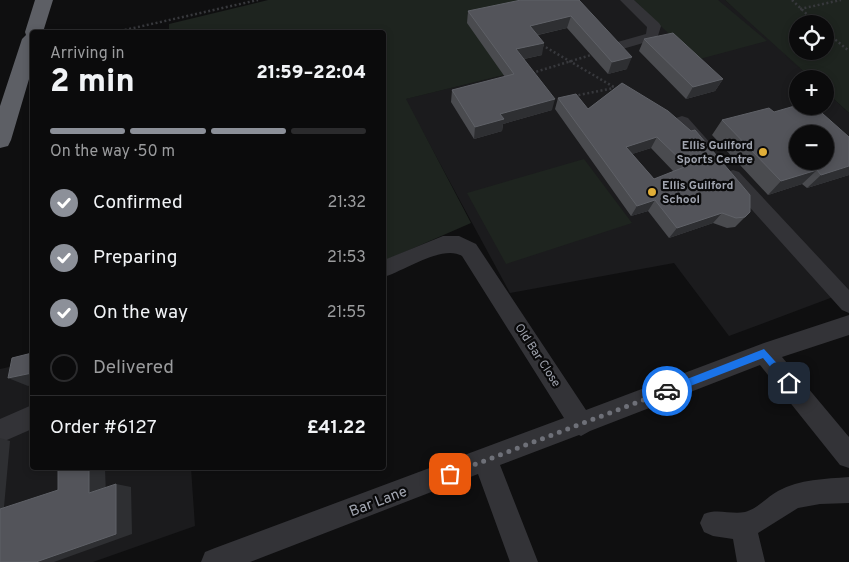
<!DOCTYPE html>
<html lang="en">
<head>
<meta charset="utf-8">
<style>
  :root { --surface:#0b0b0c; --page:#141415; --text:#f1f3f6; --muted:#9a9b9d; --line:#2b2b2d; --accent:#8c9099 }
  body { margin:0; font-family:Overpass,sans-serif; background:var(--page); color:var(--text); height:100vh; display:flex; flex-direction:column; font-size:19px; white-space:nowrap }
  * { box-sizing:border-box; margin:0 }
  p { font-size:16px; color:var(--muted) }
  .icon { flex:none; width:28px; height:28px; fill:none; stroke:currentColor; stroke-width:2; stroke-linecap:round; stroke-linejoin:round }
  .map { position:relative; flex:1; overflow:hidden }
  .details { position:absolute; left:30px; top:30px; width:356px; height:440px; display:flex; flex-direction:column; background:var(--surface); border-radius:5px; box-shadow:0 2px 8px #0003,0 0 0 1px var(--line) }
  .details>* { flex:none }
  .controls { position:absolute; left:789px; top:15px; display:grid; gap:10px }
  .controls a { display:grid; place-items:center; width:45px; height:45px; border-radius:50%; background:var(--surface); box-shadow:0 2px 8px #0003,0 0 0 1px var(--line); font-size:25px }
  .pin { position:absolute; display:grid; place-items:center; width:42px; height:42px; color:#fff; margin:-21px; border-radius:10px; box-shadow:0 2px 8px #0006 }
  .courier { position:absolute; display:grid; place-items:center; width:50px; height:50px; margin:-25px; border:4px solid #1a73e8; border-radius:50%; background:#fff; color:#222; box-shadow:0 1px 6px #0007 }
  .head em { font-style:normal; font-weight:800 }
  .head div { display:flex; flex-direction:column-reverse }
  .head { display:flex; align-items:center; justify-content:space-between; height:85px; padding:0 20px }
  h1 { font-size:32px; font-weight:800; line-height:38px }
  .bar { display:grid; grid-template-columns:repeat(4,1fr); gap:8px 5px; align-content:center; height:60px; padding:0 20px }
  .bar i { height:6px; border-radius:4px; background:var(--line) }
  .bar .selected { background:var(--accent) }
  .bar p { grid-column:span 4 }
  .line { display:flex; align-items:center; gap:12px; padding:0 20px; border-top:1px solid var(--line) }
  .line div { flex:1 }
  ol { padding:0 20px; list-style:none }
  li { display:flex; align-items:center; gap:15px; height:55px }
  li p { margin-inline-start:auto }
  li .icon { padding:5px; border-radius:50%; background:var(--accent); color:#fff; stroke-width:4 }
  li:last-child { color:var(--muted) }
  li i { width:28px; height:28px; border:2px solid var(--line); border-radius:50% }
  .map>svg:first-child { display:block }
  .built { fill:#1b1b1d; fill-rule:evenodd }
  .green { fill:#1e241f; fill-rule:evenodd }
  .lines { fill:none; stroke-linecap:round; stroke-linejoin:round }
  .path { stroke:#37383c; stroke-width:2.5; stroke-dasharray:2 2.5; stroke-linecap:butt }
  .minor { fill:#333337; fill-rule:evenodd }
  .highway { fill:#5d5f65; fill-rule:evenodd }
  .wall { fill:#4a4b4f; fill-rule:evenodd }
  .shaded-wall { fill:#2e2f32 }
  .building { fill:#53545a; stroke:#5f6167; fill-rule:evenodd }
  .route { fill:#1a73e8 }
  .done { stroke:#6e7078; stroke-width:5; stroke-dasharray:0 9 }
  .poi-dot { fill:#e0ae38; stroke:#0a0a0b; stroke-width:2 }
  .labels { text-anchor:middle; stroke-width:4.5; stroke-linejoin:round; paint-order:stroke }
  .poi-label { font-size:12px; font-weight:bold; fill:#a1a5b0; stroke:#0a0a0b; text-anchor:end }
  .street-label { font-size:12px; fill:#a1a5b0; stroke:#0a0a0b }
  .near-street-label { font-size:15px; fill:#a1a5b0; stroke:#0a0a0b }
</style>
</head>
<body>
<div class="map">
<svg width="849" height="562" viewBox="0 0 849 562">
  <rect width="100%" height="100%" fill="#0f0f10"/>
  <!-- built -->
  <path class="built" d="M536,0H725L761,31L812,79H798V106H825V91L849,113V291L729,336L674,263L510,293L405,99L507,74L466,13ZM798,134H825V161H798Z
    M32,362V468H191L195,526L93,562H0V369Z"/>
  <!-- green -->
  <path class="green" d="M268,0H536L467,13L508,74L406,99L471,223L384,261V32H169V24Z
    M634,0H718L767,41L696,60Z
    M725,0H849V113L825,91V79H812ZM798,24H825V51H798Z
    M584,159L632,223L506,264L467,193Z"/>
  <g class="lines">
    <!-- path -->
    <path class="path" d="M792,0L817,24
      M800,9L841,0
      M825,31L849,51
      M116,32L258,0
      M542,45L619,90
      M532,73L591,55
      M574,96L614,88"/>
    <!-- minor -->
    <path class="minor" d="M620,0H634L659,23L661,26L657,39L619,50L614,49L612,46L614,43L646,34L647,27Z
      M682,116L688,118L712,145L714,149L712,153C697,158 685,136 676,126L674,122L676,118Z
      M733,170L739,172L849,290V313L842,310L727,182L724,177L727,172Z
      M443,236H459L476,244L586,410L764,343L849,315V335L782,357L849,437V468L840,465L760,365L590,431L581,436L579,435L500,465L538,562H510L478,474L250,562H201L205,552L215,548L564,418L462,256C443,244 404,271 384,277V260Z
      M32,405V429L0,443V419Z
      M849,477V503L820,504L798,508L758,533L765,562H737L733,539L713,536L704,532L700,523L704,514C718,508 731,515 745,512C757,509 767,497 778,491C800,479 825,479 849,477Z"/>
    <!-- highway -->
    <path class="highway" d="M35,0H53L43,32H32V69L11,140L8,146L0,148V106L22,39L26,35L25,32Z"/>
  </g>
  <!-- wall -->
  <path class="wall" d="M579,0L627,69L608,74L567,28L538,35L542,55L524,59L552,110L503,124L502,131L474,139L451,102L452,90L505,77L467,23L468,11Z
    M644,39L723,79L715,91L686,99L639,51Z
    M622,83L750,212L735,227L727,228L713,223L669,238L648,211L631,216L555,109L558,98L588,109ZM651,148L674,172L654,179L632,154Z
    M722,120L849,175L807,188L802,184L768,195L712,135Z"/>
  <!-- shaded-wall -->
  <path class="shaded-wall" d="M571,16L567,28L528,37L530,26Z
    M544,43L542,55L514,61L516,49Z
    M632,57L627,69L608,74L612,62Z
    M723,79L715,91L686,99L693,87Z
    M555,99L552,110L503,124L502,131L474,139L475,127L500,114Z
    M657,137L651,148L620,158L626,147Z
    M849,166V175L807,188L821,175Z
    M817,170L802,184L768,195L781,181Z
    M655,200L648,211L631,216L637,206Z
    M722,213L713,223L669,238L677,228Z
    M32,373V385L28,386L8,378Z
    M0,438L10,441L3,518H0Z
    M89,468H105L106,496L89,493Z
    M116,484L131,487L132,534L54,562H36Z"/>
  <!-- building -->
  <path class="building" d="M521,0H579L632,57L612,62L571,16L530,26L544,43L516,49L555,99L500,114L504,119L475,127L452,90L514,74L468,11Z
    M673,33L723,79L693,87L644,39Z
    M622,83L668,111L691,131L695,130L750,195V212L745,217L736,218L722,213L677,228L655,200L637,206L558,98L576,94L588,109ZM657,137L687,166L654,179L626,147Z
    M798,105V106H814L849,137V166L821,175L817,170L781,181L722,120L769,108L774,112ZM798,134H825V161H798Z
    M32,353V373L8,378L12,358Z
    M58,468H89V493L116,484V534L36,562H0V509L58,490Z"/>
  <!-- route -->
  <path class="route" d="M764,349L792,380V386H786L763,358L667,395L664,394V388Z"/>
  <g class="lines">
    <!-- done -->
    <path class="done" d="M450,474L667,391"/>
  </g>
  <!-- markers -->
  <g class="poi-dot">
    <circle cx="763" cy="152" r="5"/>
    <circle cx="652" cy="192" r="5"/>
  </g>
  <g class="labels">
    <!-- poi labels -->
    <g class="poi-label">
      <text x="753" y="149">Ellis Guilford<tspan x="753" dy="14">Sports Centre</tspan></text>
      <text x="662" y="189" text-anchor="start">Ellis Guilford<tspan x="662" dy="14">School</tspan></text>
    </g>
    <!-- street labels -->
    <g class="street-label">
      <text transform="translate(538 355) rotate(57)" y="4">Old Bar Close</text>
    </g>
    <!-- near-street labels -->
    <g class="near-street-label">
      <text transform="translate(378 501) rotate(-21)" y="5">Bar Lane</text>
    </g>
  </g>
</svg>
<div class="controls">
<a><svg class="icon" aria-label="locate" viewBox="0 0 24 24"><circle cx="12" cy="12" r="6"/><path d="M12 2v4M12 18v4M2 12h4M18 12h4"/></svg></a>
<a>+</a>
<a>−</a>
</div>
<div class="pin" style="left:450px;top:474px;background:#ea580c"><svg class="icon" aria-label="bag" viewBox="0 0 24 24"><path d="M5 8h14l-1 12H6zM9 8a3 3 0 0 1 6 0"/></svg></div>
<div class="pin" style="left:789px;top:383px;background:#1f2937"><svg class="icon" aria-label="home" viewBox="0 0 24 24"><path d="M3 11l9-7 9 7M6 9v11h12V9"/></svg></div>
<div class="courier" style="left:667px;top:391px"><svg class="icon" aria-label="car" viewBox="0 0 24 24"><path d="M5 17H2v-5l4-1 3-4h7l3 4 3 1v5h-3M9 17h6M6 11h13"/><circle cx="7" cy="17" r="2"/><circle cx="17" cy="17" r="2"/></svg></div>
<section class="details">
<div class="head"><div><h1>2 min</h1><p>Arriving in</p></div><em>21:59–22:04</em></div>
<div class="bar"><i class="selected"></i><i class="selected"></i><i class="selected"></i><i></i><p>On the way · 50 m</p></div>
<ol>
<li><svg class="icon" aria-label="check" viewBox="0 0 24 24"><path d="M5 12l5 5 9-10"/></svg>Confirmed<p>21:32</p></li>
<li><svg class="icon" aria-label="check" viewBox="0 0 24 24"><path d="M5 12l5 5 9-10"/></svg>Preparing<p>21:53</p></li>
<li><svg class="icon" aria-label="check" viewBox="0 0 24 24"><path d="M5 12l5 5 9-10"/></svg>On the way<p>21:55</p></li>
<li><i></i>Delivered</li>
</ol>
<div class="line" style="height:65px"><div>Order #6127</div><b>£41.22</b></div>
</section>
</div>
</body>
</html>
